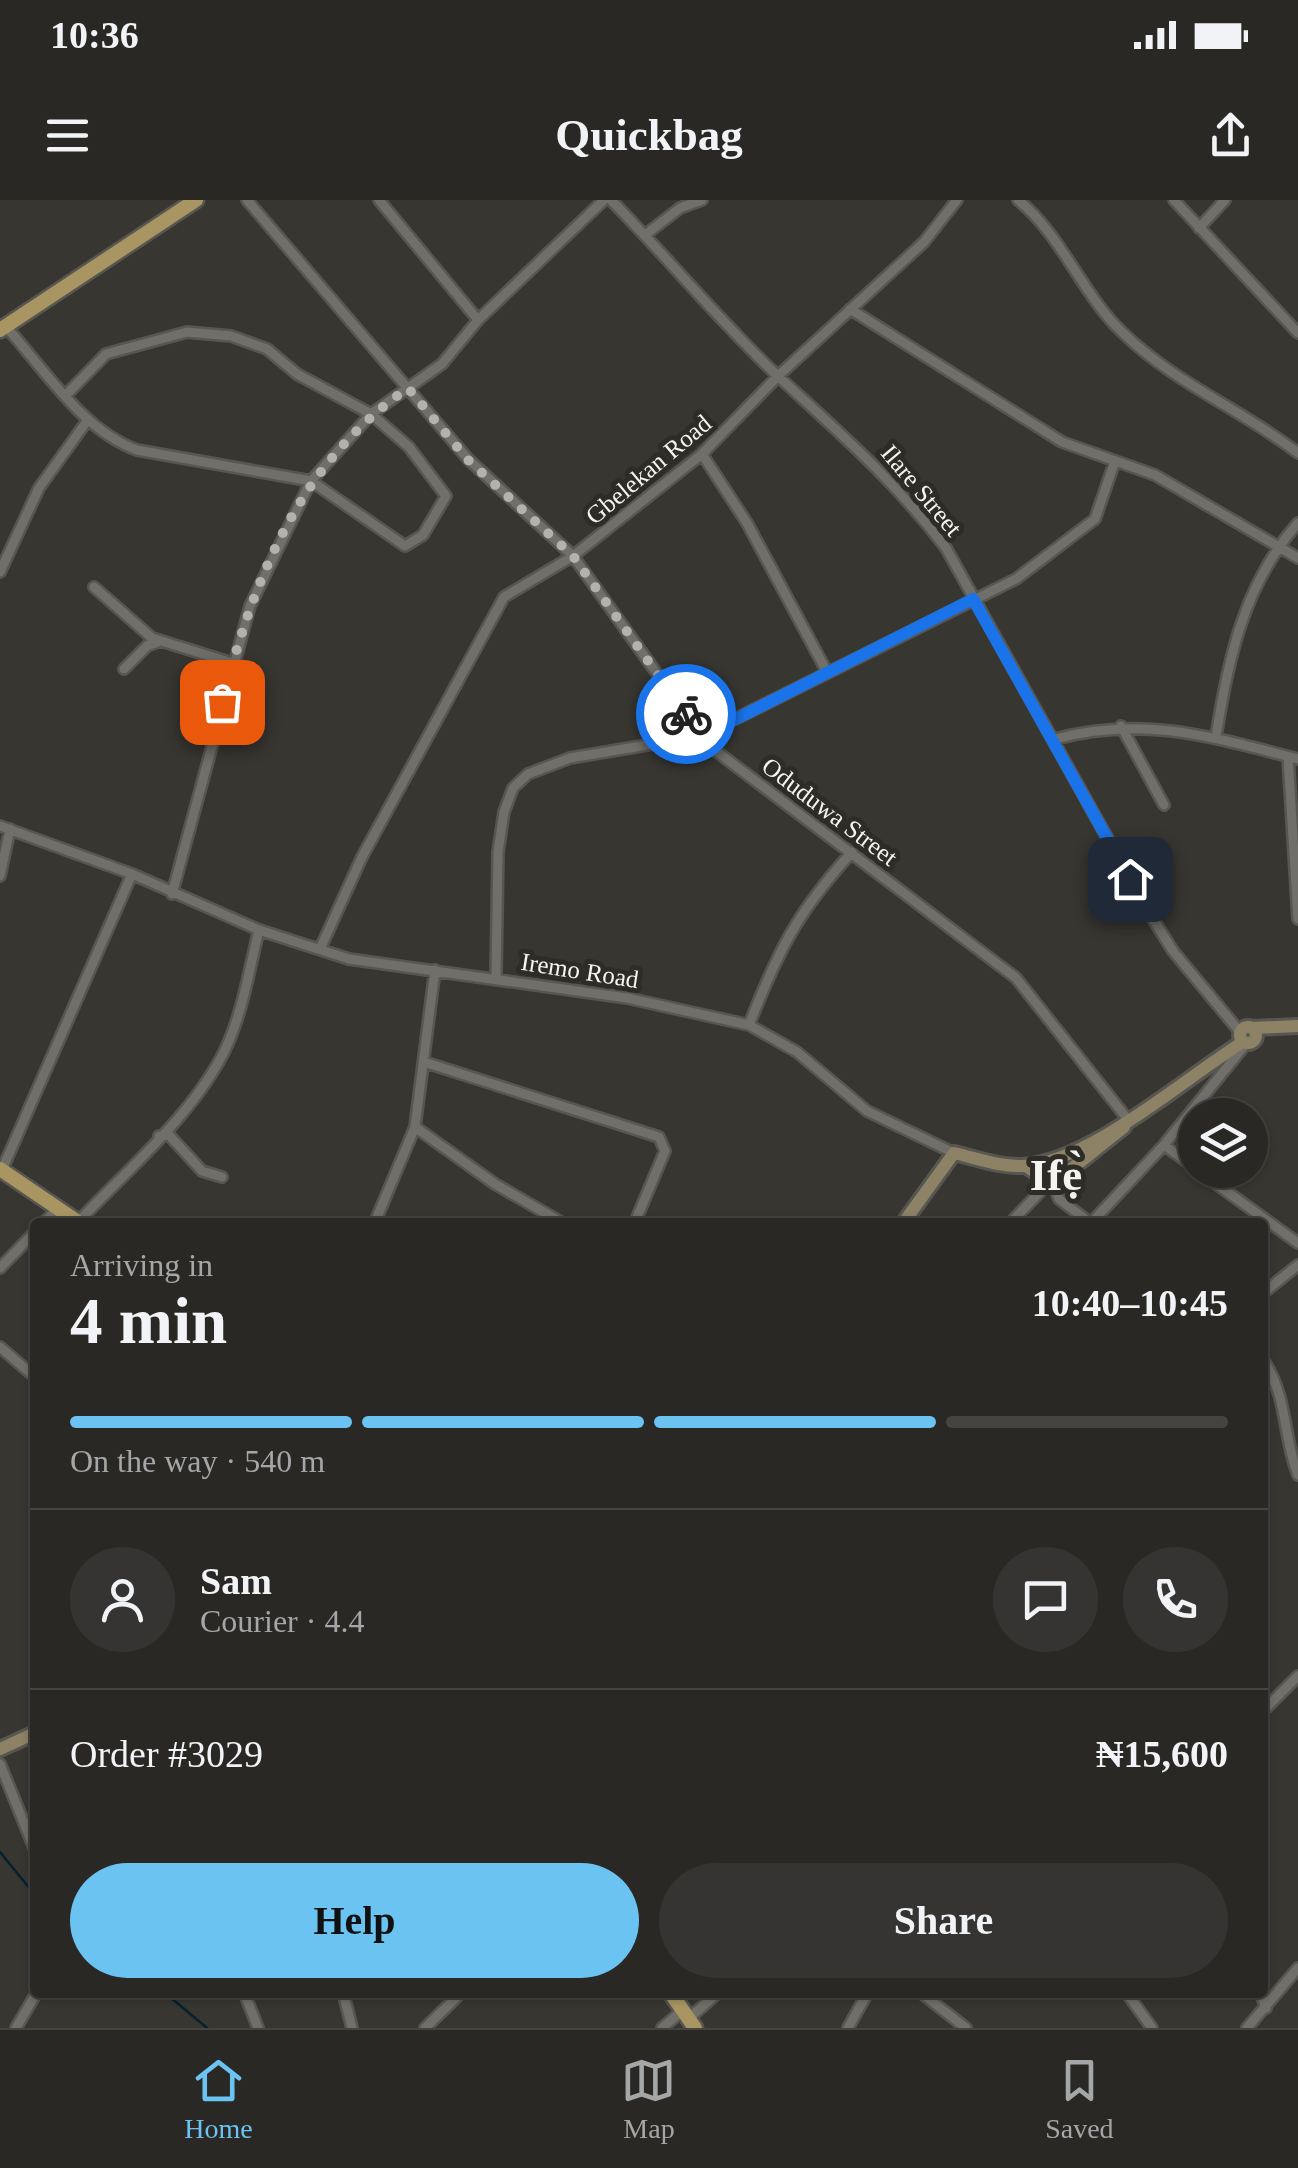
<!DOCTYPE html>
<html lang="en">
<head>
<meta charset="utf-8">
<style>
  :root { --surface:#2a2825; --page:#363432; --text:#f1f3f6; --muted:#a5a6a7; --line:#464442; --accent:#6bc3f2 }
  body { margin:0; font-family:Georgia,serif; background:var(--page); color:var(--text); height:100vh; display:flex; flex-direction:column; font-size:38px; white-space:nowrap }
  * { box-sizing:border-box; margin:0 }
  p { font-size:32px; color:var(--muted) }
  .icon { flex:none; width:55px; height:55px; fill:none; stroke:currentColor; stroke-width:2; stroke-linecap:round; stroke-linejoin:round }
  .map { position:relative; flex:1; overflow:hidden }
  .drawer { position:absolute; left:30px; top:1018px; width:1238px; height:780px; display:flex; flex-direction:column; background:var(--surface); border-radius:10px; box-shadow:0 2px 8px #0004,0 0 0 2px var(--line) }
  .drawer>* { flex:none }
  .fabs { position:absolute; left:1178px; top:898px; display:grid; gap:20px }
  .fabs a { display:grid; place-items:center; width:90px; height:90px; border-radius:50%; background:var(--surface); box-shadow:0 2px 8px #0004,0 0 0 2px var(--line); font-size:50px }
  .pin { position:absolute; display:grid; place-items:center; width:85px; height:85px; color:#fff; margin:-42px; border-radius:20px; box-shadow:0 5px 15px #0006 }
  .courier { position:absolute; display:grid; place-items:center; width:100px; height:100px; margin:-50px; border:8px solid #1a73e8; border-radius:50%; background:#fff; color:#222; box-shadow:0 2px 12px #0007 }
  .summary em { font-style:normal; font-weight:700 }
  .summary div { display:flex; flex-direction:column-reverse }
  .summary { display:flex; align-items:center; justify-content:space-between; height:170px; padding:0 40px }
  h1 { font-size:65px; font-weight:700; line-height:75px }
  .bar { display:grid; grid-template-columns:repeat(4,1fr); gap:15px 10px; align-content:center; height:120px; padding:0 40px }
  .bar i { height:12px; border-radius:8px; background:var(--line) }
  .bar .on { background:var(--accent) }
  .bar p { grid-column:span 4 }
  .line { display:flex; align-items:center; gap:25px; padding:0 40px; border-top:2px solid var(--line) }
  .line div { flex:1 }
  .round { display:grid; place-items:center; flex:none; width:105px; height:105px; border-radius:52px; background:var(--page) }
  .cta { display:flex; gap:20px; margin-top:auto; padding:20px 40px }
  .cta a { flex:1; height:115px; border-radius:60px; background:var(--accent); color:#111; font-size:40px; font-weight:700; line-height:115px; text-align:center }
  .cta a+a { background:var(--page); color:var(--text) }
  .status { display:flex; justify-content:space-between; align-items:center; height:70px; padding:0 50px; background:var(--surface); direction:ltr }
  .status svg { height:28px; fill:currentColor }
  header { display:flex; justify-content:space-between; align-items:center; height:130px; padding:0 40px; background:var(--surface); font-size:45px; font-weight:700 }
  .tab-bar { display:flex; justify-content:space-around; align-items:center; height:140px; border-top:2px solid var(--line); background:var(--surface); font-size:28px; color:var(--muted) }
  .tab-bar a { display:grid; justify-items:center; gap:5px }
  .tab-bar .on { color:var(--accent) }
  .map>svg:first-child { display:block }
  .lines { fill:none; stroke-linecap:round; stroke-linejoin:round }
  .stream { stroke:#05212e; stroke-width:2.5 }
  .street-casing { stroke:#575651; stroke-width:14 }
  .secondary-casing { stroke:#575651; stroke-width:18 }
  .primary-casing { stroke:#575651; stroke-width:19 }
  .street { stroke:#716f69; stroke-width:9 }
  .secondary { stroke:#8d8265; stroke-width:12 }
  .primary { stroke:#a89561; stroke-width:14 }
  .done { stroke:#b3b2ad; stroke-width:10; stroke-dasharray:0 18 }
  .route { stroke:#1a73e8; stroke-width:12 }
  .labels { text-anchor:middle; stroke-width:10; stroke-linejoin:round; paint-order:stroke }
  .street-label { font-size:25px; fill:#f5f4f0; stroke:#2e2c27 }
  .town-label { font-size:45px; font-weight:bold; fill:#f5f4f0; stroke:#2e2c27 }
</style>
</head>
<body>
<div class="status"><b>10:36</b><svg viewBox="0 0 49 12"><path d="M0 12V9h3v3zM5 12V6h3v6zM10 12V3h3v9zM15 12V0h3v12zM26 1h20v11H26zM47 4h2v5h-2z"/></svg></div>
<header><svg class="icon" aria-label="menu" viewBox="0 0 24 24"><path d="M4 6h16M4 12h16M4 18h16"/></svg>Quickbag<svg class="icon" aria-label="share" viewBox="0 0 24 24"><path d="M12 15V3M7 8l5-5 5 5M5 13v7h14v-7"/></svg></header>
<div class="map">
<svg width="1298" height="1828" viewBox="0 0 1298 1828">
  <rect width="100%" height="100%" fill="#383631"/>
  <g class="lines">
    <!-- stream -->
    <path class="stream" d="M0,1652L35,1695
      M164,1792L207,1828"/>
    <!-- street casing -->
    <g class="street-casing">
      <path id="street" d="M247,0L468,259L573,356L708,545L1016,778L1129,921
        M379,0L478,120
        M611,0C668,58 721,123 780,178C842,235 894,280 946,348L1148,711L1173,751L1240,832
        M1018,0C1061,34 1082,94 1122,132C1174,183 1241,209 1298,253
        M1174,0L1298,133
        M1199,28L1225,0
        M645,35L680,8L702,0
        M850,109L1062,242L1155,275L1298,358
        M7,128C46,171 82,230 137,250L311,281L405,346L423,335L446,296L409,247L371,214L297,174L267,149L231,136L187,132L106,154L67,194
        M702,254L747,323L826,470
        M0,372L39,288L87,221
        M94,387L152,438L232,463
        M124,469L147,446L160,441
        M1121,526L1164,605
        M1216,537C1228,459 1244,384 1298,323
        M1055,539C1143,515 1212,537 1298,559
        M1288,557L1298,719
        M0,626L132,674L259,730L349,759L627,798L749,825L797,852L867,911L954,953
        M0,676L10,629
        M172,694L250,406L311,281L371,214L442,164L478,120L604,0
        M320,749L362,657L504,397L573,356L702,254L778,176L924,42L957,0
        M496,776L498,652L504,612L513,588L528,574L570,558L701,536L1016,379L1095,319L1115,261
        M749,825C778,751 798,711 852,652
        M424,862L659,937L665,951L635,1022
        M415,927L495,984L561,1022
        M159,936L169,935L202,971L222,977
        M1164,945L1195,968
        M2,970L132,674
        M1197,970L1298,1043
        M1052,980L1059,999L1089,1022
        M44,1022L60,1007
        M78,1022C127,970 193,915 225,850C243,812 249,770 259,730
        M375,1022L415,927L435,770
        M1011,1022L1039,993L1044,978
        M1092,1022L1164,945L1245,845
        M0,1068L35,1032
        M1262,1094L1298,1065
        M0,1147L35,1177
        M1262,1158C1289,1198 1282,1234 1298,1275
        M1262,1512L1298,1476
        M0,1564L35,1650
        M244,1792L258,1828
        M343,1792L352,1828
        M920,1792L966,1828
        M1126,1792L1152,1828
        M1260,1792L1266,1808
        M688,1819L719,1792
        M16,1828L37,1792
        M425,1828L462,1792
        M662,1828L682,1811
        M848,1828L868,1792
        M1247,1828L1298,1768"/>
    </g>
    <!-- secondary casing -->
    <g class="secondary-casing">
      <path id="secondary" d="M1240 835a8 8 0 1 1 16 0a8 8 0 1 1-16 0Z
        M1252,828L1298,826
        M1026,966L1044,978H1060L1124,927
        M904,1022L954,953C976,958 1000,967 1022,966C1090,963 1186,877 1243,842
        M0,1549L35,1533"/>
    </g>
    <!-- primary casing -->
    <g class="primary-casing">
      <path id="primary" d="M0,130L196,0
        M0,969L78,1022
        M670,1792L695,1828"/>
    </g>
    <!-- street -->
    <use href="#street" class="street"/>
    <!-- secondary -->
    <use href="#secondary" class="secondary"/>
    <!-- primary -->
    <use href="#primary" class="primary"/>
  </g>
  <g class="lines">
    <!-- done -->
    <path class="done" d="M222,502C255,376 298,265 408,188L468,260L573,356L686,514"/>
    <!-- route -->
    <path class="route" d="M686,514L702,536L973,399L1130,679"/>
  </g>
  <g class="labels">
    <!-- street labels -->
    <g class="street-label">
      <text transform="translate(648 269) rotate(-40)" y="9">Gbelekan Road</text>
      <text transform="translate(922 290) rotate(50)" y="9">Ilare Street</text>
      <text transform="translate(830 611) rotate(37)" y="9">Oduduwa Street</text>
      <text transform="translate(580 770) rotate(9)" y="9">Iremo Road</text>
    </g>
    <!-- town labels -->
    <g class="town-label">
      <text x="1056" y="990">Ifẹ̀</text>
    </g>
  </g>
</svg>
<div class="fabs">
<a><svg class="icon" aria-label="layers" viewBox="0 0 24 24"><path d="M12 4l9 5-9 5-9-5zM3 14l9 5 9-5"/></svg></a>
</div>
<div class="pin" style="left:222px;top:502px;background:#ea580c"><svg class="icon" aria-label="bag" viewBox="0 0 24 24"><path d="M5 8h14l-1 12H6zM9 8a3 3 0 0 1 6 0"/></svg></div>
<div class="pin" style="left:1130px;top:679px;background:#1f2937"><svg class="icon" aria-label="home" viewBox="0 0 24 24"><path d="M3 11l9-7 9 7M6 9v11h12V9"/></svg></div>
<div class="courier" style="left:686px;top:514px"><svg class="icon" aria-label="bike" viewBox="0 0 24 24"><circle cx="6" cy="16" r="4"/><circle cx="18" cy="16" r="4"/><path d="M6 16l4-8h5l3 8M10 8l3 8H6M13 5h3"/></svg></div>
<section class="drawer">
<div class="summary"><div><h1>4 min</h1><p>Arriving in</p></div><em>10:40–10:45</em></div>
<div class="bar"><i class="on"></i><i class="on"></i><i class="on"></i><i></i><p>On the way · 540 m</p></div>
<div class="line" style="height:180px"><a class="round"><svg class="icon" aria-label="person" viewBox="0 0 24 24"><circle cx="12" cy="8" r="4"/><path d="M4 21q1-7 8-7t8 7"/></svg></a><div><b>Sam</b><p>Courier · 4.4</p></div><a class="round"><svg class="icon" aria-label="chat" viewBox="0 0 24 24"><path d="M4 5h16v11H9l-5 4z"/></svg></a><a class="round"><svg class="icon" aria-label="phone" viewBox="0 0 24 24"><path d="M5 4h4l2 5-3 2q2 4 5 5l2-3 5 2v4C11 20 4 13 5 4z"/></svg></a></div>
<div class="line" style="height:130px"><div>Order #3029</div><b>₦15,600</b></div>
<div class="cta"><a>Help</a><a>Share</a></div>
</section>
</div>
<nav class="tab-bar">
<a class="on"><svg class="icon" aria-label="home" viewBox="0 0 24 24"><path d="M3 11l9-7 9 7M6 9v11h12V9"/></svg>Home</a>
<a><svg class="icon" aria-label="map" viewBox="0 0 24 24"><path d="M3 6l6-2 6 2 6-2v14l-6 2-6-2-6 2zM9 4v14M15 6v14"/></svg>Map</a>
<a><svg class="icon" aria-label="saved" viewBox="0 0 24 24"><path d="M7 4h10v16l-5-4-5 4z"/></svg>Saved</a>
</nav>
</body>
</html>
